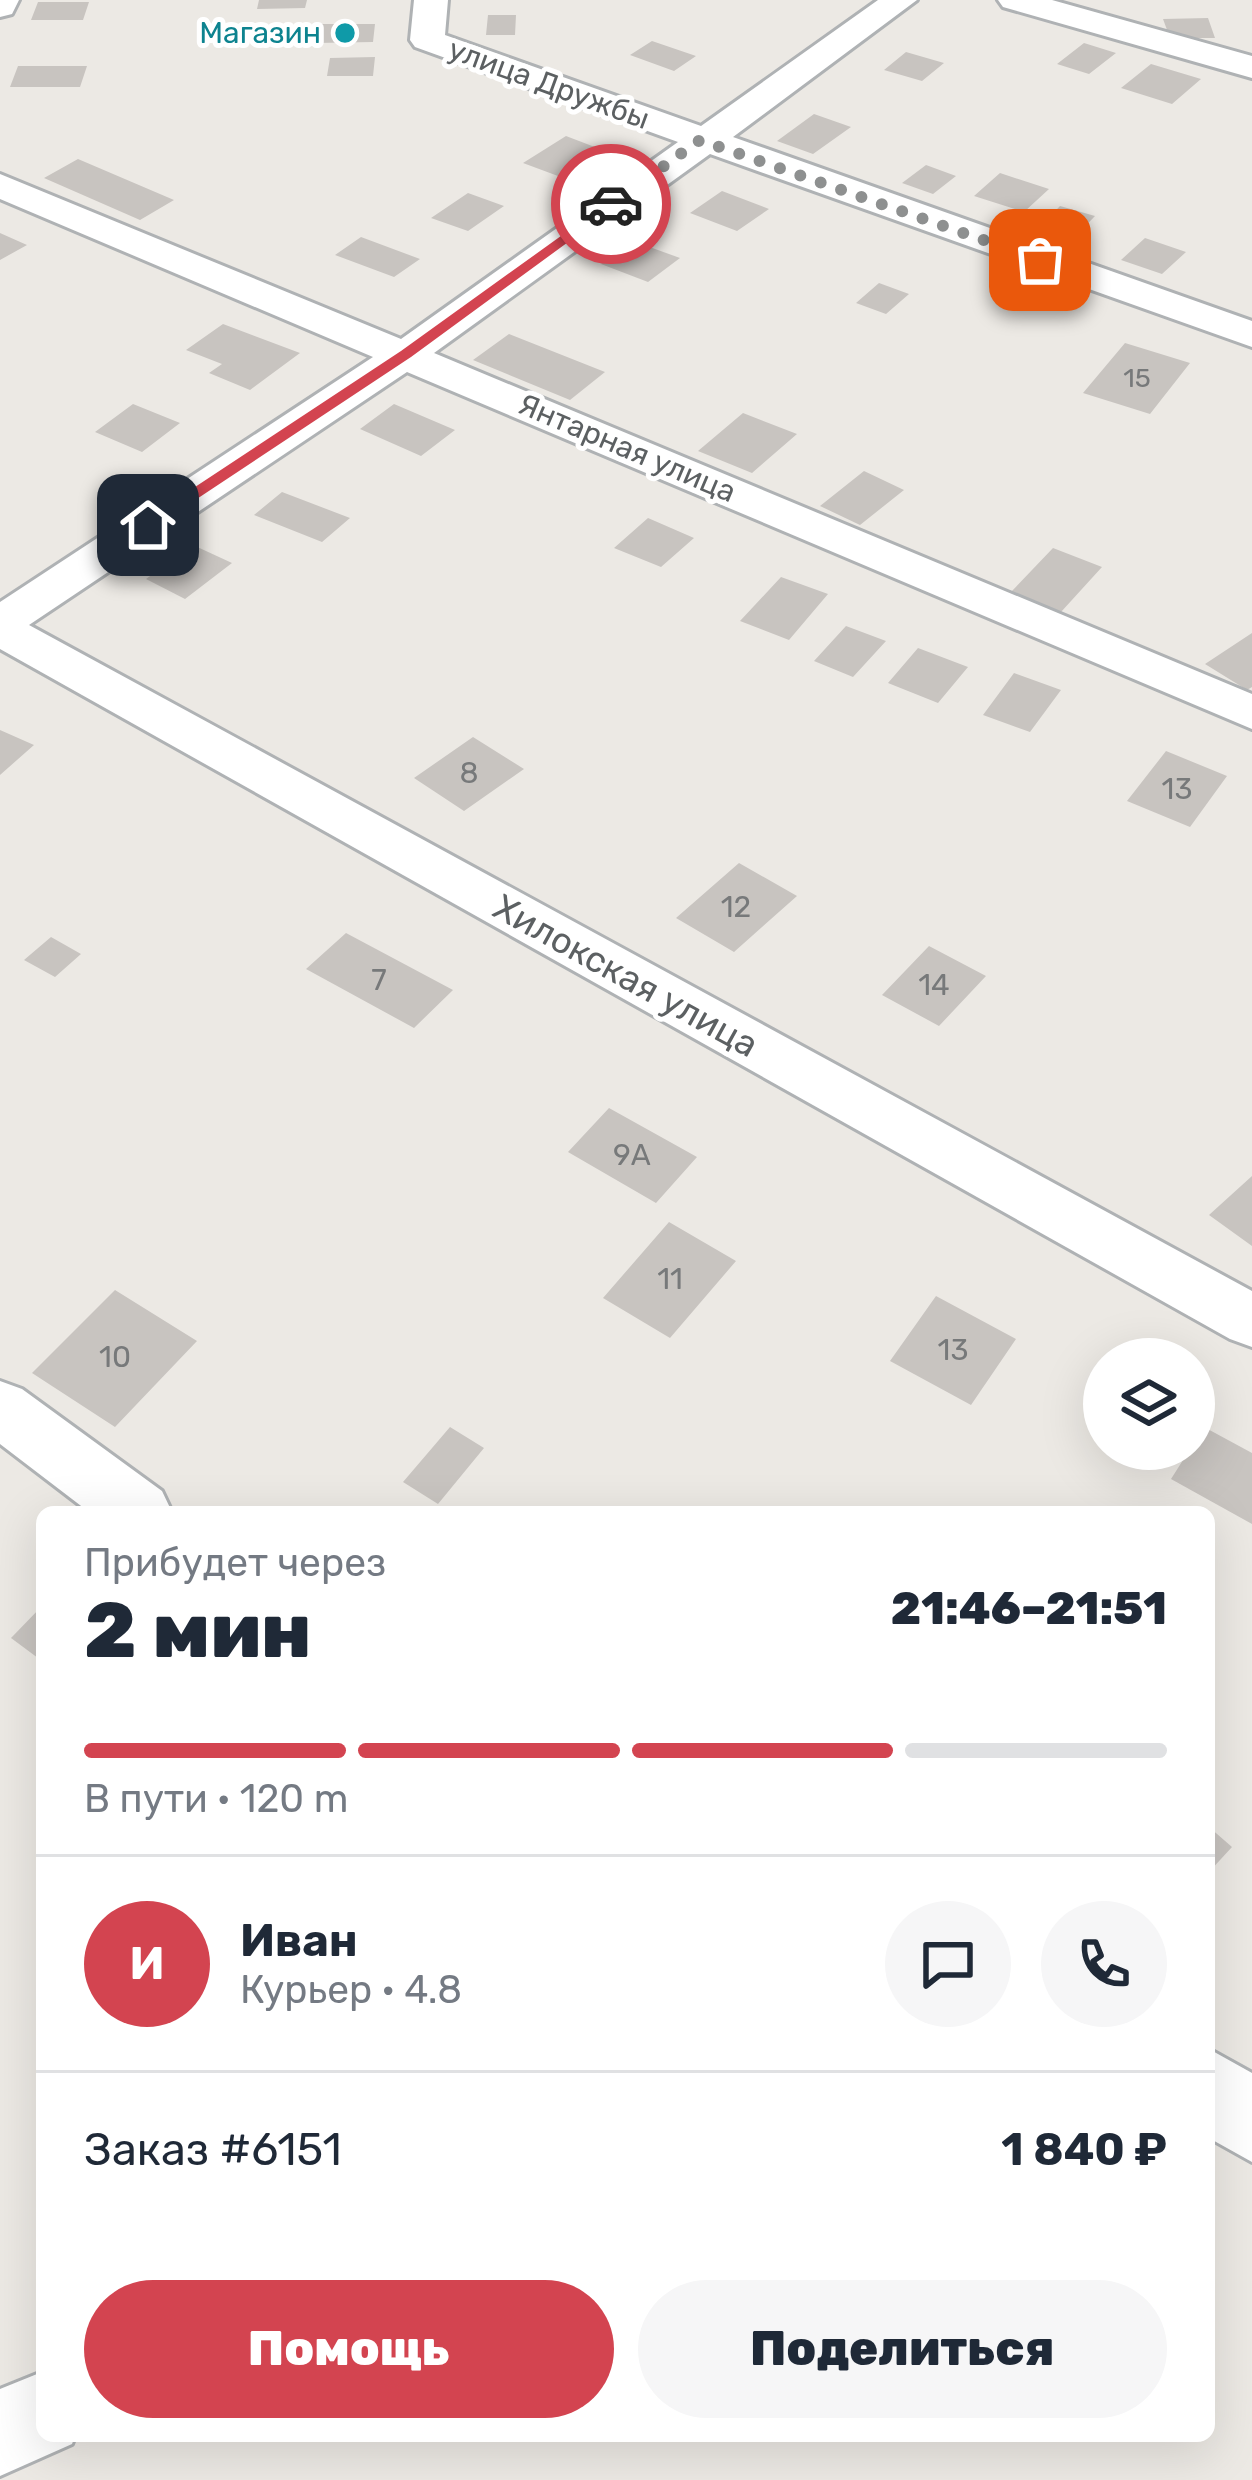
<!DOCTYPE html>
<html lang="ru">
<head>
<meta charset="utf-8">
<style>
  :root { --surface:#fff; --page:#f6f6f7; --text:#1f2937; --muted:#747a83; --line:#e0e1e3; --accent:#d34450 }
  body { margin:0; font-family:Rubik,sans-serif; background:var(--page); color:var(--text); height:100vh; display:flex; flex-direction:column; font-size:45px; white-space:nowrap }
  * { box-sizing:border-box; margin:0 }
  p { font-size:39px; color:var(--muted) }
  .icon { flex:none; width:66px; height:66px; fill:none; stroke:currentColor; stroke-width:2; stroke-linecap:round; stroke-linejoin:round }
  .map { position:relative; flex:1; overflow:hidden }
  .details { position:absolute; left:36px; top:1506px; width:1179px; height:936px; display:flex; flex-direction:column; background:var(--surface); border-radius:18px; box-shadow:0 12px 48px #0002 }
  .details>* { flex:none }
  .tools { position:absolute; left:1083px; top:1338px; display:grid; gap:24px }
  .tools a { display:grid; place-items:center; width:132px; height:132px; border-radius:50%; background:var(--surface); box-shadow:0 12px 48px #0002; font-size:60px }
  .pin { position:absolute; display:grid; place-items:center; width:102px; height:102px; color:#fff; margin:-51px; border-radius:24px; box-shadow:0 6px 18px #0006 }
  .courier { position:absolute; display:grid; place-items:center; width:120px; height:120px; margin:-60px; border:9px solid #d34450; border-radius:50%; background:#fff; color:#222; box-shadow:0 3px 15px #0007 }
  .overview em { font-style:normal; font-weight:800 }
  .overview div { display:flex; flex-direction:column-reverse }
  .overview { display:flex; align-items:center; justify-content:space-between; height:204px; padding:0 48px }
  h1 { font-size:78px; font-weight:800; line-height:90px }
  .bar { display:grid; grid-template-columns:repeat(4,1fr); gap:18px 12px; align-content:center; height:144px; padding:0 48px }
  .bar i { height:15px; border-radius:9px; background:var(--line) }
  .bar .active { background:var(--accent) }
  .bar p { grid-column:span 4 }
  .line { display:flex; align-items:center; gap:30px; padding:0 48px; border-top:3px solid var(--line) }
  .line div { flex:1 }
  .round { display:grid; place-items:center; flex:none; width:126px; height:126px; border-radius:63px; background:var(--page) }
  .cta { display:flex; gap:24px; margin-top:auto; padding:24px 48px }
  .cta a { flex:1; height:138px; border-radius:72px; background:var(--accent); color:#fff; font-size:48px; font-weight:800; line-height:138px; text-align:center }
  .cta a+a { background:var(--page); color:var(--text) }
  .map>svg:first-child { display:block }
  .building { fill:#c8c4c0 }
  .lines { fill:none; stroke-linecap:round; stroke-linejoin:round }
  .street-casing { stroke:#afb2b4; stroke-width:6 }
  .street { fill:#fff; fill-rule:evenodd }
  .route { fill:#d34450 }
  .done { stroke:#8e9090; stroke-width:12; stroke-dasharray:0 21.6 }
  .culture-dot { fill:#0f9aa8; stroke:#fff; stroke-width:4.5 }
  .labels { text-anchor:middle; stroke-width:10; stroke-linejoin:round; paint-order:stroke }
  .far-number-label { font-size:27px; fill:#77797a }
  .far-culture-label { font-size:30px; fill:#0d838f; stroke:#fff; text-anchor:end }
  .far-street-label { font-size:30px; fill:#5c6062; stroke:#fff }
  .number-label { font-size:30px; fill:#77797a }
  .street-label { font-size:36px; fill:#5c6062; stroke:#fff }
</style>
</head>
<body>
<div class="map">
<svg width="1252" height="2480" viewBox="0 0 1252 2480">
  <rect width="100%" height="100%" fill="#ece9e4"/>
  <!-- building -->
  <path class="building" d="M259,0H307L305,8L257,9Z
    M38,2H89L83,20H31Z
    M488,15H516L515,35H486Z
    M1208,18L1215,38H1170L1163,19Z
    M318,24H375L373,42L315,43Z
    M652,41L696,56L674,71L630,55Z
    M1084,43L1116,53L1089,74L1057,64Z
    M906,52L944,63L922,81L884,70Z
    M375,57L373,76H327L330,58Z
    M1151,64L1201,79L1172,104L1121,88Z
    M18,66H87L80,87H10Z
    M814,114L851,127L813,154L777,141Z
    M566,136L600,149L558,176L523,163Z
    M78,159L174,200L140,220L44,178Z
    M926,165L956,176L933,194L902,183Z
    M1000,173L1049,189L1024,212L974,196Z
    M722,191L769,209L737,231L690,213Z
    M468,193L504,206L468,231L431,218Z
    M1060,206L1095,216L1074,238L1039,228Z
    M0,233L27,245L0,260Z
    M361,237L420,259L394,277L335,255Z
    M1145,238L1186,252L1162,274L1121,260Z
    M633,241L680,258L648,282L601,264Z
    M879,283L909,294L886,314L856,303Z
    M223,324L300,353L250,390L209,373L222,364L186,350Z
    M509,334L605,372L570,400L473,360Z
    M1125,343L1190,363L1150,414L1083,393Z
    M133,404L180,423L142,452L95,432Z
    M394,404L455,430L421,456L360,429Z
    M743,413L797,434L752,473L698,451Z
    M864,471L904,490L860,525L820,506Z
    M282,492L350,518L322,542L254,515Z
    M648,518L694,538L661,567L614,548Z
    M193,545L232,563L185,599L146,579Z
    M1053,548L1102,567L1061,612L1011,592Z
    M781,577L828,594L789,640L740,621Z
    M846,626L886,641L853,677L814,661Z
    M1252,633V687L1247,690L1205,664Z
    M918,648L968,667L938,703L888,683Z
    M1014,673L1061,690L1030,732L983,715Z
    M0,730L34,745L0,775Z
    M473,737L524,769L464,811L414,778Z
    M1166,751L1227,776L1190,827L1127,801Z
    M739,863L797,896L734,952L676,918Z
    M346,933L453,990L414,1028L306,969Z
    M51,937L81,954L55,977L24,960Z
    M929,946L986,976L939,1026L882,995Z
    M609,1108L697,1157L656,1203L568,1152Z
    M1252,1176V1246L1209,1215Z
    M669,1222L736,1261L670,1338L603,1298Z
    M115,1290L197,1341L115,1427L32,1373Z
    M936,1296L1016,1339L971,1405L890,1361Z
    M450,1427L484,1448L438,1504L403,1482Z
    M1204,1427L1252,1453V1524L1171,1479Z
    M42,1606V1661L11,1638Z
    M1209,1827L1232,1847L1209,1872Z"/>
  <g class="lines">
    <!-- street casing -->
    <g class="street-casing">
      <path id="street" d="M0,0H19L12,14L0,17Z
        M414,0H448L445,35L701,126L878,0H917L733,137L1252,321V347L710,154L434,353L1252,694V729L407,372L29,625L1252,1291V1347L1230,1339L0,649V602L373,357L0,199V174L401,339L678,142L415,47L410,40Z
        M998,0H1052L1252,56V78L1003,7Z
        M0,1381L22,1389L162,1491L172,1512H89L0,1444Z
        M1209,2049L1252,2073V2162L1209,2138Z
        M42,2372V2436H75L72,2444L0,2476V2389Z"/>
    </g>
    <!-- street -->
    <use href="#street" class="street"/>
  </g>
  <!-- route -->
  <path class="route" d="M611,200L616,207L411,357L153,528H142V522L401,351Z"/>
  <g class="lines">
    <!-- done -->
    <path class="done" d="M611,204L700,140L1040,260"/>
  </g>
  <!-- markers -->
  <circle class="culture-dot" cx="345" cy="33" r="12"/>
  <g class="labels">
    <!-- far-number labels -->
    <g class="far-number-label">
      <text x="1137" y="387">15</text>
    </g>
    <!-- far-culture labels -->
    <g class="far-culture-label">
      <text x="321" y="43">Магазин</text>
    </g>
    <!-- far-street labels -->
    <g class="far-street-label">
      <text transform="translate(549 84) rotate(20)" y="10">улица Дружбы</text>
      <text transform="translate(627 448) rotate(23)" y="10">Янтарная улица</text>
    </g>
    <!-- number labels -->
    <g class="number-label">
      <text x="469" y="783">8</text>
      <text x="1177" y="799">13</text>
      <text x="736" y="917">12</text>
      <text x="379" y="990">7</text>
      <text x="934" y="995">14</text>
      <text x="632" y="1165">9А</text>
      <text x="670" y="1289">11</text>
      <text x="953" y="1360">13</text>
      <text x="115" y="1367">10</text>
    </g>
    <!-- street labels -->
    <g class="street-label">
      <text transform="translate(626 975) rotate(29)" y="13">Хилокская улица</text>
    </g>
  </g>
</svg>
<div class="tools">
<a><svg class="icon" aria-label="layers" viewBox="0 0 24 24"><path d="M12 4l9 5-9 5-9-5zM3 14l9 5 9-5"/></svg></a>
</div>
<div class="pin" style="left:1040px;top:260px;background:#ea580c"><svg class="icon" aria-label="bag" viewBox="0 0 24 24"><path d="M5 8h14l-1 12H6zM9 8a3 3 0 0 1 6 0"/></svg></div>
<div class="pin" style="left:148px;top:525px;background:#1f2937"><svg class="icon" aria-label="home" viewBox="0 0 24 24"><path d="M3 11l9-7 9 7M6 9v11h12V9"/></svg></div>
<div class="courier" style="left:611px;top:204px"><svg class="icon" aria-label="car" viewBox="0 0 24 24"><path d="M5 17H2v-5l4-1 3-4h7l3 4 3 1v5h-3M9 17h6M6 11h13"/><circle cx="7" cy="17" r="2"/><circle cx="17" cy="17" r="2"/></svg></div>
<section class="details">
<div class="overview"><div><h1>2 мин</h1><p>Прибудет через</p></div><em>21:46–21:51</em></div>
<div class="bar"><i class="active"></i><i class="active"></i><i class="active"></i><i></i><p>В пути · 120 m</p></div>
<div class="line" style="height:216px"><b class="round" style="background:var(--accent);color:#fff">И</b><div><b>Иван</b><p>Курьер · 4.8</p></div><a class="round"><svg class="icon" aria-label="chat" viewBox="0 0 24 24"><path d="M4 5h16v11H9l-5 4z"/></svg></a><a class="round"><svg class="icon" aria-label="phone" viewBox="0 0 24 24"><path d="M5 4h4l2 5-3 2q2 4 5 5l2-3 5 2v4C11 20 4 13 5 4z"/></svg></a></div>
<div class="line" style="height:156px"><div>Заказ #6151</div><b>1 840 ₽</b></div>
<div class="cta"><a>Помощь</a><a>Поделиться</a></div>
</section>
</div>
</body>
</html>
